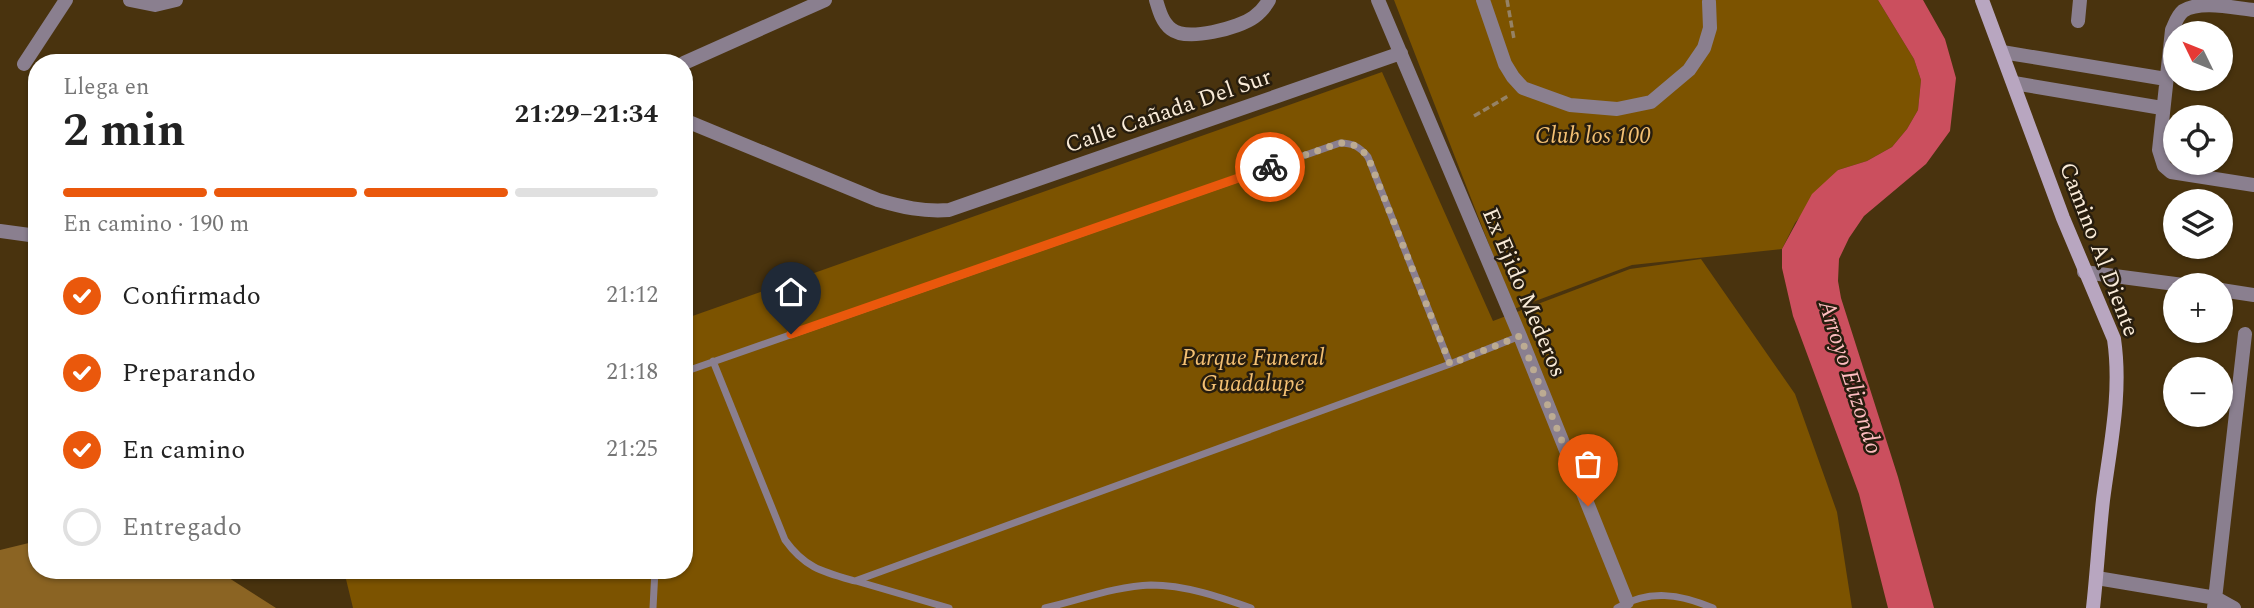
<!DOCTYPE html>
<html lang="es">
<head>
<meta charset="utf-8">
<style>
  :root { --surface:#fff; --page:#f6f6f6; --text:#222; --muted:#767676; --line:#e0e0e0; --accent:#ea580c }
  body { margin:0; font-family:Spectral,serif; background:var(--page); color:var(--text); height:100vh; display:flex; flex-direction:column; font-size:26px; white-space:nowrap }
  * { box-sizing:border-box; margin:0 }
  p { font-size:23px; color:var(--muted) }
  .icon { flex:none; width:38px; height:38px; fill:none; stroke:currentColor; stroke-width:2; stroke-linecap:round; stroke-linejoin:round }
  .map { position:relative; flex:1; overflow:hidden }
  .side { position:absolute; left:28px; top:54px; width:665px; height:525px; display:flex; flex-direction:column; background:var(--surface); border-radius:28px; box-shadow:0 2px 5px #0004 }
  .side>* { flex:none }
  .needle { width:46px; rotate:313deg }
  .tools { position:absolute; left:2163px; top:21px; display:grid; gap:14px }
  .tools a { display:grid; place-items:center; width:70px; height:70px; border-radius:50%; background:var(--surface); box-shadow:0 2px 5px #0004; font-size:35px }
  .pin { position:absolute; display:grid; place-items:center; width:60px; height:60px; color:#fff; margin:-72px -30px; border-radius:50% 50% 50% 0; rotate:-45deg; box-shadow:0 0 7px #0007 }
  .pin .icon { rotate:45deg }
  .courier { position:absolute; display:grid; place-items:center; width:70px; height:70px; margin:-35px; border:5px solid #ea580c; border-radius:50%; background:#fff; color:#222; box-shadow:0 2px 9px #0007 }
  .overview em { font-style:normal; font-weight:700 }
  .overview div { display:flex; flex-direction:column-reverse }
  .overview { display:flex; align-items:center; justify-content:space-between; height:119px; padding:0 35px }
  h1 { font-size:46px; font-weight:700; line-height:52px }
  .bar { display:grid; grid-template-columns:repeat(4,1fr); gap:10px 7px; align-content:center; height:84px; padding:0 35px }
  .bar i { height:9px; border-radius:5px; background:var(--line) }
  .bar .selected { background:var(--accent) }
  .bar p { grid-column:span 4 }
  ol { padding:0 35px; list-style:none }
  li { display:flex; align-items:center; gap:21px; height:77px }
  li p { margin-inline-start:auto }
  li .icon { padding:7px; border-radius:50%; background:var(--accent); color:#fff; stroke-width:4 }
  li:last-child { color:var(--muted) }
  li i { width:38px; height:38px; border:4px solid var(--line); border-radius:50% }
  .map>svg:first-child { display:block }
  .green { fill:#7c5300 }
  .forest { fill:#8b6423 }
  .water { fill:#cb4f5e }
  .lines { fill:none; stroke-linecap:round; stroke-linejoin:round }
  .path { stroke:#958265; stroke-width:3.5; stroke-dasharray:7 3.5; stroke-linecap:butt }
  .lane { stroke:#8a7f8f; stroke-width:7 }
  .street { stroke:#8a7f8f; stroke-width:14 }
  .secondary { stroke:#b8a6c0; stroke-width:14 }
  .done { stroke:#bcab92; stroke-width:7; stroke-dasharray:0 12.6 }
  .route { stroke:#ea580c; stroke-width:9 }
  .labels { text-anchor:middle; stroke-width:5; stroke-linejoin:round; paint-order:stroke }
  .street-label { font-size:23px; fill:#faecd9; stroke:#271d0e }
  .park-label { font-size:23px; font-style:italic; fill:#f4c073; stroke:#271d0e }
  .water-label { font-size:24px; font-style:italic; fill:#febdc0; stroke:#271d0e }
</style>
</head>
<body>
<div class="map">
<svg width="2254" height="608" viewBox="0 0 2254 608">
  <rect width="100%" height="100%" fill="#49330e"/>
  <!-- green -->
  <path class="green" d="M1394,0H1878L1914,59L1921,80L1918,110L1907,129L1892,147L1867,161L1838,170L1795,223L1782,249L1632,265L1514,309Z
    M1382,72L1493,321L1630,269L1701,259L1795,394L1837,512L1852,608H353L344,571L684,570V319Z"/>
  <!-- forest -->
  <path class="forest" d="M37,541V570L218,571L276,608H0V550Z"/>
  <!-- water -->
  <path class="water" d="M1878,0H1923L1945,39L1956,78L1950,131L1926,164L1864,216L1849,238L1839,259L1838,281L1841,298L1898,477L1934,608H1888L1859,494L1793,316L1782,268V249L1812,194L1838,170L1867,161L1892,147L1907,129L1918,110L1921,80L1914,59Z"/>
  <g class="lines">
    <!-- path -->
    <path class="path" d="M1507,0L1514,39
      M1474,116L1510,95"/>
    <!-- lane -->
    <path class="lane" d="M713,361L785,540C805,568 823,572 855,581L1450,364L1520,336
      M684,372L1340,143C1353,143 1360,147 1368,157L1450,364
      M856,581L949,608
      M653,608L655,570
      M1045,608C1080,600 1116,586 1151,585C1185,585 1220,597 1251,608
      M1617,608C1649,589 1680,594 1713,608"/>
    <!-- street -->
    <path class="street" d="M130,0L155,5L176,0
      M1156,0C1159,10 1162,22 1171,29C1187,42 1239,28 1254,17C1261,12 1265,7 1269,0
      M1378,0L1520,336L1627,602
      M1483,0L1505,64L1513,77L1523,88L1570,105L1617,109L1651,102L1689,70L1704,48L1710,28L1709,2
      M2254,10C2234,8 2200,0 2183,11C2177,16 2175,24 2172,30L2159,150L2164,166L2171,172L2254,185
      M2078,21L2080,0
      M2002,52L2166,79
      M684,63L825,0
      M24,64L66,0
      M2014,83L2162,108
      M684,120L878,200C902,207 923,212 949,210L1401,53
      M0,231L37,236
      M2084,272L2183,285
      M2221,290L2254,295
      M2097,578L2216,598L2234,608
      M2214,608L2245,334"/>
    <!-- secondary -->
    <path class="secondary" d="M1982,0L2063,218L2114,339C2122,393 2110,446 2103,500C2099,536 2097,572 2093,608"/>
  </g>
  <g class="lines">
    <!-- done -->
    <path class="done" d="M1270,167L1340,143C1353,143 1360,147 1368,157L1450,364L1520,336L1588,506"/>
    <!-- route -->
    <path class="route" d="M791,334L1270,167"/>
  </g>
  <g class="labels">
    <!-- street labels -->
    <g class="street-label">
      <text transform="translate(1168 110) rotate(-19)" y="8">Calle Cañada Del Sur</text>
      <text transform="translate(2100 249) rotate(69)" y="8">Camino Al Diente</text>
      <text transform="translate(1525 292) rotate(67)" y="8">Ex Ejido Mederos</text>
    </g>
    <!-- park labels -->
    <g class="park-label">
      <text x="1593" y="143">Club los 100</text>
      <text x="1253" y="365">Parque Funeral<tspan x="1253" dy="26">Guadalupe</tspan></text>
    </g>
    <!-- water labels -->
    <g class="water-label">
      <text transform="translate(1851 377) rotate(72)" y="8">Arroyo Elizondo</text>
    </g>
  </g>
</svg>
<div class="tools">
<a><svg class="needle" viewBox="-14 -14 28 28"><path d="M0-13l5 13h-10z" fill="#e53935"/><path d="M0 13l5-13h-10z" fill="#767676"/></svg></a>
<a><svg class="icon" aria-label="locate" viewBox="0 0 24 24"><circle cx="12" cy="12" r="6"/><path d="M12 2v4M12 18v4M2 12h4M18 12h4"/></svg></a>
<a><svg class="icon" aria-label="layers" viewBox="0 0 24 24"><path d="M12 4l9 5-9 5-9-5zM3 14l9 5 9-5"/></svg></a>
<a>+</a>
<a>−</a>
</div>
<div class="pin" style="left:1588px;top:506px;background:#ea580c"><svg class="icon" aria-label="bag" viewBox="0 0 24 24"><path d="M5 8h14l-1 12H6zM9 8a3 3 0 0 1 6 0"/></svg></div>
<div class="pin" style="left:791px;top:334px;background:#1f2937"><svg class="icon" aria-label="home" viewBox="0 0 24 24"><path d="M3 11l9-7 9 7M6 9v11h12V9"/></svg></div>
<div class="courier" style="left:1270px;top:167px"><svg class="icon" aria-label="bike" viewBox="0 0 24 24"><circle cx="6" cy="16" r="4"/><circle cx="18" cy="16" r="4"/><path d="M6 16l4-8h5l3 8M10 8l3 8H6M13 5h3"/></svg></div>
<section class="side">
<div class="overview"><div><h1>2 min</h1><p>Llega en</p></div><em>21:29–21:34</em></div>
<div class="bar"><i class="selected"></i><i class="selected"></i><i class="selected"></i><i></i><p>En camino · 190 m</p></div>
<ol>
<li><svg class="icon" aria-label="check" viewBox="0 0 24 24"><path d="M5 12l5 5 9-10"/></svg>Confirmado<p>21:12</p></li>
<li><svg class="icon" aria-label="check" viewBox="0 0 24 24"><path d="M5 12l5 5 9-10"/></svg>Preparando<p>21:18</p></li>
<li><svg class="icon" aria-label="check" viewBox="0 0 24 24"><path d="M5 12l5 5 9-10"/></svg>En camino<p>21:25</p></li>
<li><i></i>Entregado</li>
</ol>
</section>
</div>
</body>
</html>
